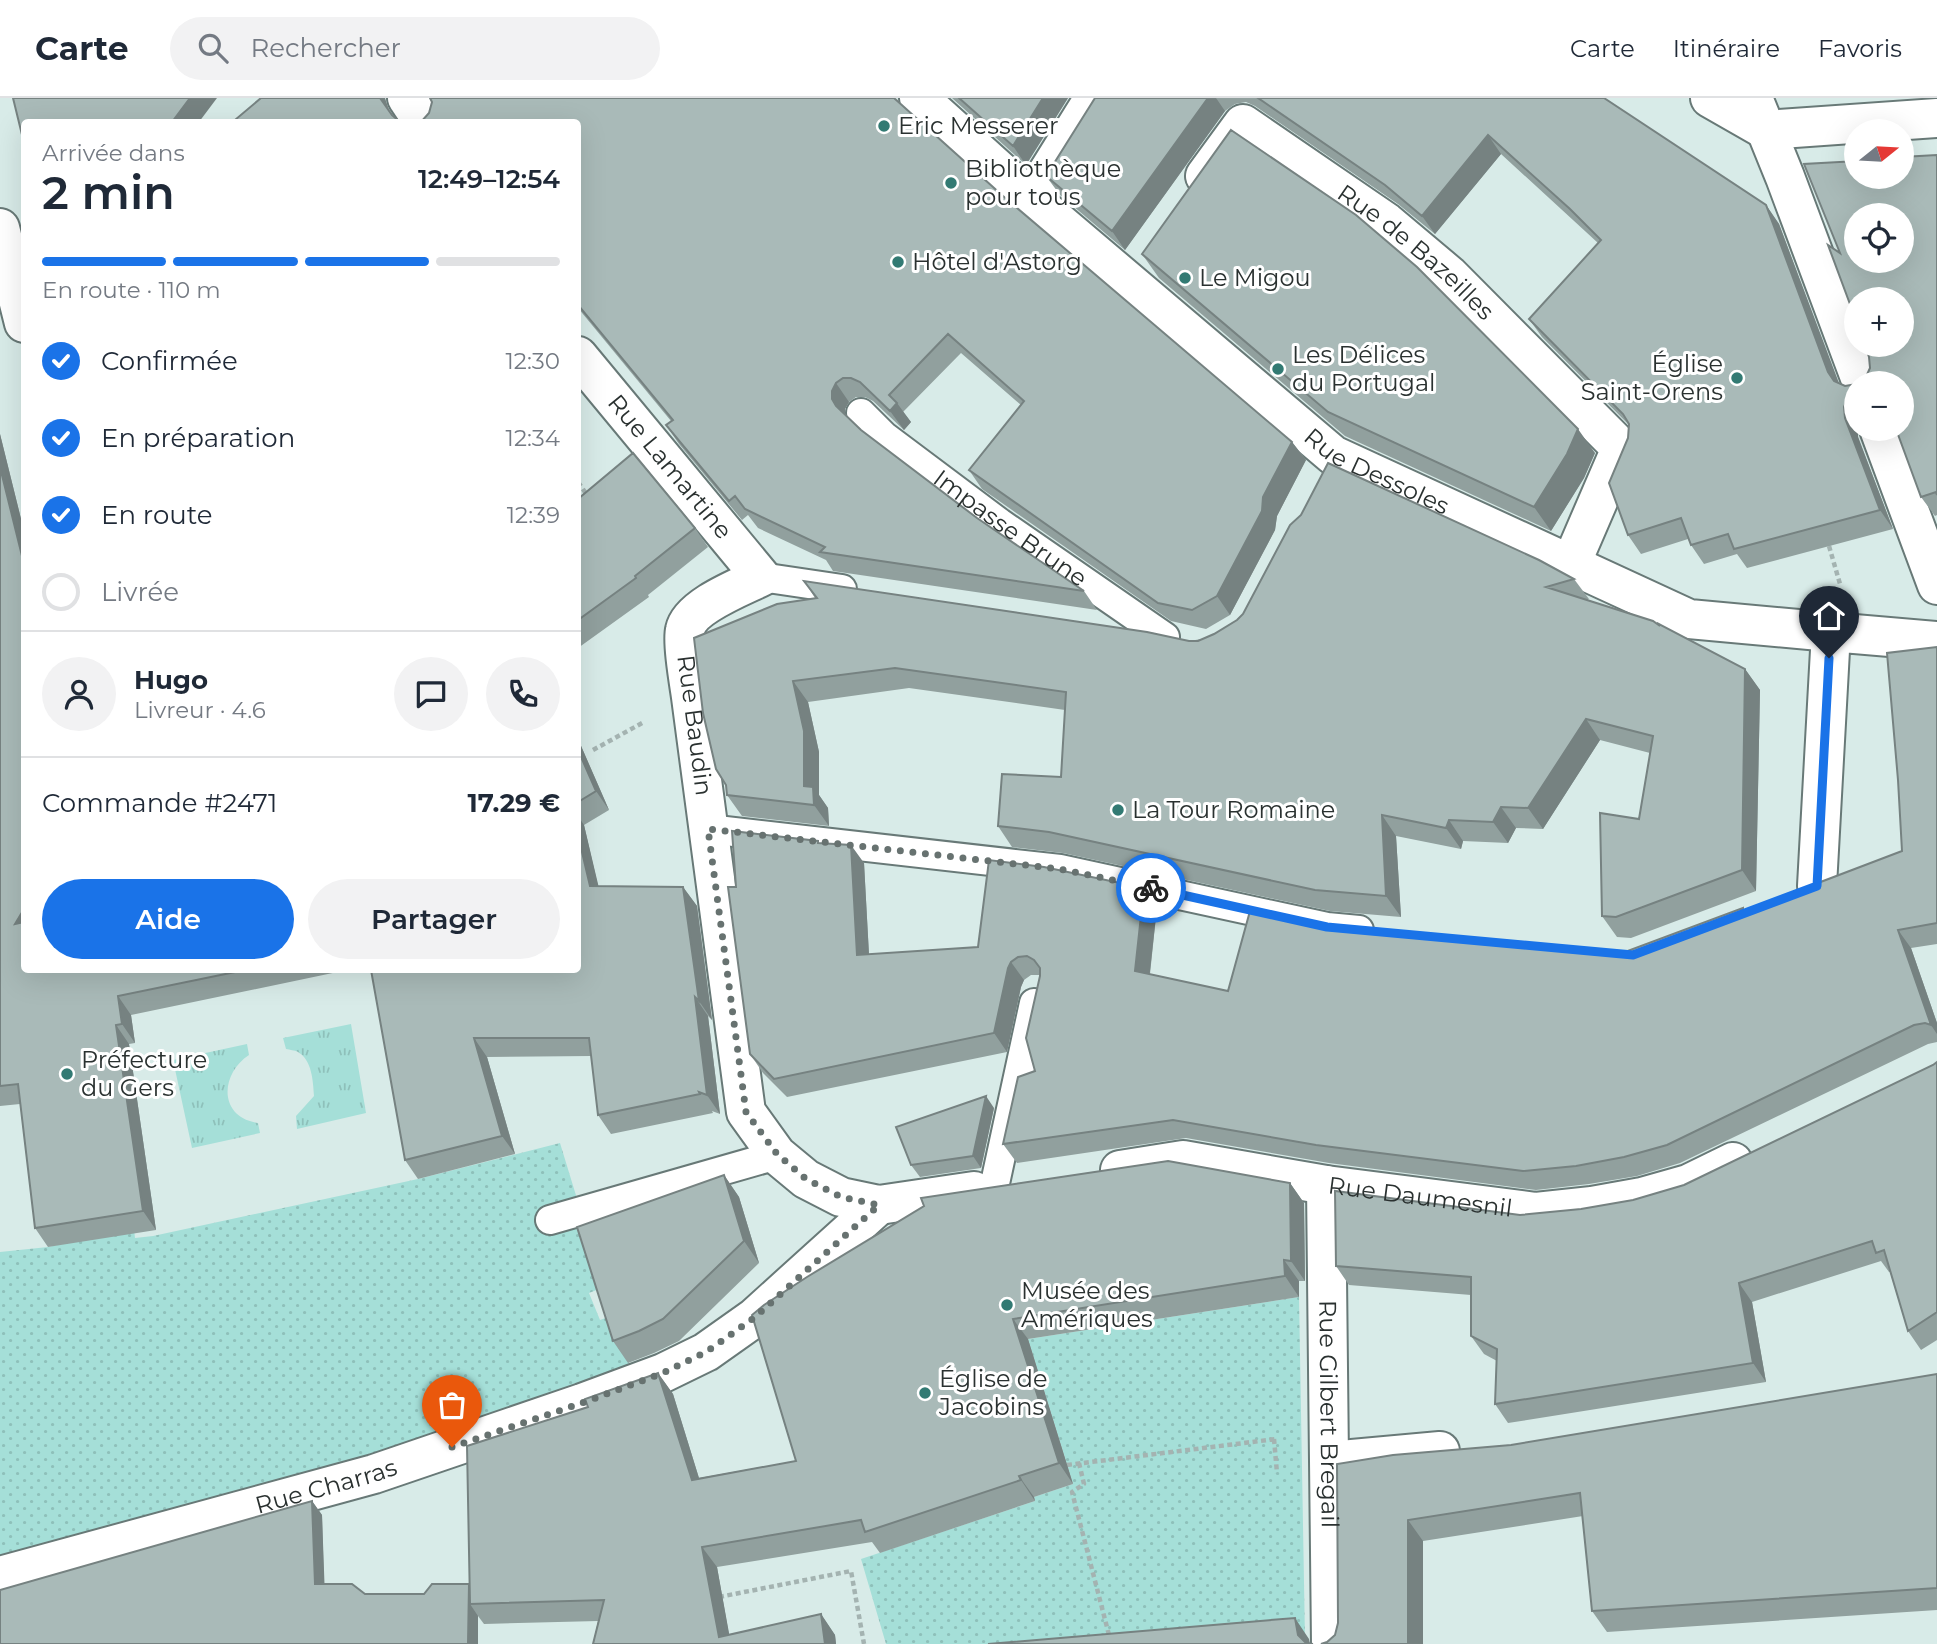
<!DOCTYPE html>
<html lang="fr">
<head>
<meta charset="utf-8">
<style>
  :root { --surface:#fff; --page:#f2f2f3; --text:#1f2937; --muted:#747a83; --line:#e0e1e3; --accent:#1a73e8 }
  body { margin:0; font-family:Montserrat,sans-serif; background:var(--page); color:var(--text); height:100vh; display:flex; flex-direction:column; font-size:26px; white-space:nowrap }
  * { box-sizing:border-box; margin:0 }
  p { font-size:23px; color:var(--muted) }
  .icon { flex:none; width:38px; height:38px; fill:none; stroke:currentColor; stroke-width:2; stroke-linecap:round; stroke-linejoin:round }
  .map { position:relative; flex:1; overflow:hidden }
  .drawer { position:absolute; left:21px; top:21px; width:560px; height:854px; display:flex; flex-direction:column; background:var(--surface); border-radius:7px; box-shadow:0 7px 28px #0002 }
  .drawer>* { flex:none }
  .needle { width:46px; rotate:72deg }
  .fabs { position:absolute; left:1844px; top:21px; display:grid; gap:14px }
  .fabs a { display:grid; place-items:center; width:70px; height:70px; border-radius:50%; background:var(--surface); box-shadow:0 7px 28px #0002; font-size:35px }
  .pin { position:absolute; display:grid; place-items:center; width:60px; height:60px; color:#fff; margin:-72px -30px; border-radius:50% 50% 50% 0; rotate:-45deg; box-shadow:0 0 7px #0007 }
  .pin .icon { rotate:45deg }
  .courier { position:absolute; display:grid; place-items:center; width:70px; height:70px; margin:-35px; border:5px solid #1a73e8; border-radius:50%; background:#fff; color:#222; box-shadow:0 2px 9px #0007 }
  .overview em { font-style:normal; font-weight:600 }
  .overview div { display:flex; flex-direction:column-reverse }
  .overview { display:flex; align-items:center; justify-content:space-between; height:119px; padding:0 21px }
  h1 { font-size:46px; font-weight:600; line-height:52px }
  .bar { display:grid; grid-template-columns:repeat(4,1fr); gap:10px 7px; align-content:center; height:84px; padding:0 21px }
  .bar i { height:9px; border-radius:5px; background:var(--line) }
  .bar .on { background:var(--accent) }
  .bar p { grid-column:span 4 }
  .line { display:flex; align-items:center; gap:18px; padding:0 21px; border-top:2px solid var(--line) }
  .line div { flex:1 }
  .round { display:grid; place-items:center; flex:none; width:74px; height:74px; border-radius:37px; background:var(--page) }
  ol { padding:0 21px; list-style:none }
  li { display:flex; align-items:center; gap:21px; height:77px }
  li p { margin-inline-start:auto }
  li .icon { padding:7px; border-radius:50%; background:var(--accent); color:#fff; stroke-width:4 }
  li:last-child { color:var(--muted) }
  li i { width:38px; height:38px; border:4px solid var(--line); border-radius:50% }
  .button { display:flex; gap:14px; margin-top:auto; padding:14px 21px }
  .button a { flex:1; height:80px; border-radius:42px; background:var(--accent); color:#fff; font-size:28px; font-weight:600; line-height:80px; text-align:center }
  .button a+a { background:var(--page); color:var(--text) }
  header { display:flex; align-items:center; gap:42px; box-sizing:border-box; height:98px; padding:0 35px; background:var(--surface); border-bottom:2px solid var(--line) }
  header strong { font-size:33px }
  nav { display:flex; gap:38px; margin-inline-start:auto; font-size:24px }
  .search { width:490px; height:63px; background:var(--page); display:flex; align-items:center; gap:18px; box-sizing:border-box; padding:0 24px; border-radius:38px; color:var(--muted); font-size:26px }
  .map>svg:first-child { display:block }
  .grass { fill:url(#grass-tufts) }
  .garden { fill:url(#garden-dots) }
  .lines { fill:none; stroke-linecap:round; stroke-linejoin:round }
  .service-casing { stroke:#687977; stroke-width:32 }
  .pedestrian-casing { stroke:#687977; stroke-width:42 }
  .minor-casing { stroke:#687977; stroke-width:42 }
  .tertiary-casing { stroke:#687977; stroke-width:42 }
  .path { stroke:#a4b3b1; stroke-width:4.5; stroke-dasharray:5 3.5; stroke-linecap:butt }
  .service { stroke:#fff; stroke-width:28 }
  .pedestrian { stroke:#fff; stroke-width:38 }
  .minor { stroke:#fff; stroke-width:38 }
  .tertiary { stroke:#fff; stroke-width:38 }
  .wall { fill:#91a09e }
  .shaded-wall { fill:#768281 }
  .building { fill:#a9bab8; stroke:#768281; stroke-width:2; fill-rule:evenodd }
  .done { stroke:#677270; stroke-width:7; stroke-dasharray:0 12.6 }
  .route { stroke:#1a73e8; stroke-width:9 }
  .poi-dot { fill:#327a73; stroke:#fff; stroke-width:2.5 }
  .labels { text-anchor:middle; stroke-width:6; stroke-linejoin:round; paint-order:stroke }
  .poi-label { font-size:24px; fill:#2a3130; stroke:#fff; text-anchor:start }
  .street-label { font-size:24px; fill:#2a3130; stroke:#fff }
</style>
</head>
<body>
<header>
<strong>Carte</strong>
<div class="search"><svg class="icon" aria-label="search" viewBox="0 0 24 24"><circle cx="10" cy="10" r="6"/><path d="M15 15l6 6"/></svg>Rechercher</div>
<nav><a>Carte</a><a>Itinéraire</a><a>Favoris</a></nav>
</header>
<div class="map">
<svg width="1937" height="1546" viewBox="0 0 1937 1546">
  <defs>
    <pattern id="grass-tufts" width="24" height="20" patternUnits="userSpaceOnUse" patternTransform="scale(1.75)"><rect width="24" height="20" fill="#a5dfd8"/><path d="M3 7l-1-3M5 7V3M7 7l1-3M15 17l-1-3M17 17v-4M19 17l1-3" fill="none" stroke="#8ec0ba"/></pattern>
    <pattern id="garden-dots" width="8" height="8" patternUnits="userSpaceOnUse" patternTransform="scale(1.75)"><rect width="8" height="8" fill="#a5dfd8"/><path d="M2 2h.1M6 6h.1" fill="none" stroke="#8ec0ba" stroke-width="1.8" stroke-linecap="round"/></pattern>
  </defs>
  <rect width="100%" height="100%" fill="#d8ebe8"/>
  <!-- grass -->
  <path class="grass" d="M351,926L366,1015L297,1031L296,1018L314,998C313,983 312,962 298,954C294,952 290,952 286,951L283,940Z
    M247,946L249,957C220,976 218,1019 258,1025L260,1035L192,1050L173,962Z"/>
  <!-- garden -->
  <path class="garden" d="M560,1045L604,1189L589,1195L600,1222L614,1217L630,1268L368,1359L0,1460V1154L48,1149L134,1131L135,1140L153,1138L418,1081Z
    M1299,1199L1305,1541L1247,1546H886L861,1461L1035,1403L1034,1399L1073,1386L1028,1241Z"/>
  <g class="lines">
    <!-- service casing -->
    <g class="service-casing">
      <g id="service">
        <path id="s1" d="M861,315L884,338L1000,425L1165,539"/>
        <path d="M761,479L842,491"/>
        <path d="M708,731L1060,771L1327,829L1359,832"/>
        <path d="M994,1090L1034,905"/>
        <path d="M550,1122L777,1057"/>
      </g>
    </g>
    <!-- pedestrian casing -->
    <g class="pedestrian-casing">
      <g id="pedestrian">
        <path id="s2" d="M919,0L1031,101L1333,357L1689,521L1831,534"/>
        <path id="s3" d="M1205,78L1243,26L1386,124L1449,177L1621,350L1571,466"/>
        <path d="M1031,101L1094,0"/>
      </g>
    </g>
    <!-- minor casing -->
    <g class="minor-casing">
      <g id="minor">
        <path d="M407,0L423,24"/>
        <path d="M1753,0L1785,79L1862,285"/>
        <path d="M0,130L24,225"/>
        <path id="s4" d="M578,258L761,479C741,489 690,508 685,532C682,544 689,585 691,599L746,1014L777,1057L806,1081L841,1099L879,1107L974,1093"/>
        <path d="M1879,331L1937,487"/>
        <path d="M1817,788L1831,534L1937,543"/>
        <path id="s5" d="M1120,1072L1183,1062L1326,1087L1536,1114L1592,1108L1642,1099L1688,1086L1733,1064"/>
        <path id="s6" d="M1326,1087L1331,1546"/>
        <path d="M1330,1363L1440,1353"/>
        <path id="s7" d="M0,1478L374,1376L582,1305L663,1275L706,1254L754,1220L879,1107"/>
      </g>
    </g>
    <!-- tertiary casing -->
    <g class="tertiary-casing">
      <path id="tertiary" d="M1710,0L1766,32L1937,20"/>
    </g>
    <!-- path -->
    <path class="path" d="M578,384L587,397
      M1829,448L1840,486
      M593,652L644,624
      M1274,1341L1277,1375
      M1079,1365L1084,1386L1072,1394L1109,1537H1112
      M1067,1367L1276,1341
      M719,1499L851,1473L864,1546"/>
    <!-- service -->
    <use href="#service" class="service"/>
    <!-- pedestrian -->
    <use href="#pedestrian" class="pedestrian"/>
    <!-- minor -->
    <use href="#minor" class="minor"/>
    <!-- tertiary -->
    <use href="#tertiary" class="tertiary"/>
  </g>
  <!-- wall -->
  <path class="wall" d="M952,0H1068L1026,67Z
    M1095,0H1604L1766,107L1779,126L1838,285L1845,288L1857,286V331H1858V339L1893,431L1747,470L1737,456L1704,466L1691,447L1688,441L1641,456L1628,437V340L1629,327L1542,239L1529,221L1598,145L1501,56L1435,136L1398,106L1255,8L1246,4L1235,6L1225,13L1125,152L1060,97L1046,78Z
    M898,4L1003,98L1292,344L1306,362L1277,418L1275,432L1230,517L1206,531L1171,523L982,391L969,372L1021,307L961,255L903,314L911,324L904,332L873,303L865,299H856L849,304L845,311V317L861,332L977,420L1084,493L1097,512L833,473L826,462L758,430L748,417L742,422L679,346L666,327L671,323L578,210V24Z
    M1937,57V417L1935,418L1921,399L1902,285L1865,281L1870,270L1869,259L1840,155Z
    M1142,156L1595,355L1584,380L1551,433L1345,338L1159,180Z
    M0,336L24,433V872H347L131,917L135,945L129,946L156,1132L48,1149L35,1130L20,1006L0,1008Z
    M578,401L695,430L708,449L648,497L649,499L578,550Z
    M1574,481L1589,501L1587,502L1660,528L1745,571L1760,592L1756,793L1631,840L1617,839L1602,818L1639,721L1650,655L1600,642L1543,731L1516,730L1508,745L1463,743L1461,751L1396,738L1401,819L1330,813L1063,755L1012,749L998,728L1061,679L1065,612L909,590L808,604L819,654V697L828,710L829,728L742,718L727,697L815,500L804,483L1189,543Z
    M1937,549V846L1911,850L1937,925V944L1928,946L1680,1065L1637,1078L1589,1086L1536,1092L1329,1065L1186,1040L1017,1065L1003,1046L1035,973L1040,877H1031L1024,882L1021,889L1007,954L787,999L763,975L750,956L736,789L819,745L864,765L869,856L978,849L1144,790L1157,809L1150,876L1228,893L1312,827L1604,854H1625L1813,789L1902,753Z
    M578,641L609,712L584,727L598,788L683,789L697,808L712,922L708,918L720,1016L712,1013L713,1015L611,1036L598,1017L591,958L487,959L515,1056L418,1081L405,1062L371,872H578Z
    M1937,964V1242L1921,1252L1908,1233L1890,1174H1889L1881,1163L1752,1204L1766,1284L1508,1325L1495,1306L1497,1263L1484,1256L1471,1238V1197L1349,1187L1336,1168L1520,1117L1581,1111L1633,1102L1684,1087L1933,967Z
    M994,1010L981,1070L920,1079L911,1067Z
    M724,1077L739,1099L759,1165L679,1243L654,1255L628,1265L613,1243Z
    M1290,1085L1304,1105L1305,1183H1299V1199L1028,1241L1073,1386L1034,1399L1035,1403L880,1455L872,1444L717,1469L729,1537L821,1516L835,1537L836,1546H593L598,1523L484,1526L478,1518V1546H0L312,1403L322,1417L324,1486L365,1496H424L469,1486L588,1309L658,1275L673,1296L699,1380L796,1363L752,1217Z
    M1937,1276V1512L1607,1534L1592,1513L1583,1418L1423,1443V1546L1327,1544L1335,1537L1338,1525L1337,1366L1511,1347Z"/>
  <!-- shaded-wall -->
  <path class="shaded-wall" d="M190,0H217L199,24H172Z
    M380,0H385L389,12Z
    M1043,0H1068L1026,67L1013,48Z
    M1208,0H1216L1225,13L1125,152L1112,133Z
    M1488,37L1501,56L1435,136L1422,118Z
    M1766,107L1779,126L1842,293L1828,274Z
    M836,285L849,304L845,311V320L849,327L832,301V293Z
    M1849,298L1857,308V331H1858V339L1893,431L1880,412L1845,320L1844,309Z
    M897,305L911,324L904,332L890,313Z
    M1578,331L1595,355L1584,380L1551,433L1534,409Z
    M0,336L24,433V466L0,369Z
    M1292,344L1306,362L1277,418L1275,432L1230,517L1217,498L1263,399Z
    M1745,571L1760,592L1756,793L1742,772Z
    M793,583L808,604L819,654V697L828,710L829,728L814,707L804,688Z
    M1586,621L1600,642L1543,731L1528,710Z
    M578,641L609,712L596,693L578,652Z
    M1501,709L1516,730L1508,745L1493,724Z
    M1382,717L1396,738L1401,819L1386,798Z
    M578,718L584,727L603,807L590,788L578,737Z
    M1449,722L1463,743L1461,751L1446,730Z
    M851,747L864,765L870,876L857,857Z
    M683,789L697,808L712,922L699,903Z
    M1144,790L1157,809L1148,891L1135,873Z
    M24,811V841L15,826Z
    M1898,832L1911,850L1937,925V936L1931,927Z
    M1011,864L1024,882L1021,889L1007,954L994,935L1008,870Z
    M118,898L131,917L135,945L122,926Z
    M695,899L708,918L720,1016L707,997Z
    M116,927L129,946L156,1132L143,1113Z
    M474,940L487,959L515,1056L502,1038Z
    M986,998L994,1010L981,1070L973,1058Z
    M724,1077L739,1099L759,1165L744,1143Z
    M1290,1085L1304,1105L1305,1183L1291,1163Z
    M1284,1162L1299,1183V1199L1285,1178Z
    M1739,1185L1752,1204L1766,1284L1753,1265Z
    M1013,1221L1028,1241L1073,1386L1059,1365Z
    M658,1275L673,1296L706,1403L692,1382Z
    M1019,1378L1034,1399L1035,1403L1021,1382Z
    M312,1403L322,1417L325,1500L315,1486Z
    M1408,1422L1423,1443V1546H1408Z
    M702,1449L717,1469L731,1546L719,1539Z
    M469,1486L470,1506L478,1518V1546H468Z
    M821,1516L835,1537L836,1546H825Z
    M1295,1520L1309,1541L1310,1546H1304L1298,1537Z"/>
  <!-- building -->
  <path class="building" d="M13,0H190L172,24H24V45Z
    M261,0H380L392,17L400,24H230L235,22Z
    M430,0H894L1003,98L1292,344L1263,399L1262,413L1217,498L1192,512L1158,505L969,372L1024,303L948,236L889,297L897,305L890,313L860,284L851,280H843L836,285L832,293V301L836,308L861,332L977,420L1084,493L820,454L825,449L745,411L735,398L729,403L666,327L673,322L578,207V24H419H421L429,15L432,4Z
    M959,0H1043L1013,48Z
    M1095,0H1208L1112,133L1046,78Z
    M1258,0H1604L1766,107L1828,274L1834,283L1845,288L1857,286V293L1849,298L1844,309L1845,320L1880,412L1734,451L1728,436L1691,447L1681,420L1628,437L1609,385L1628,340L1629,326L1623,316L1529,221L1601,142L1570,111L1488,37L1422,118L1385,87Z
    M1231,32L1356,117L1417,169L1578,331L1567,356L1534,409L1328,314L1142,156Z
    M1937,57V397L1936,394L1921,399L1896,331H1902V285H1858L1865,281L1870,270L1869,259L1865,247H1902V201H1857V225L1828,147L1840,155L1804,66L1857,63V79H1902V59ZM1857,117H1902V163H1857Z
    M633,355L695,430L635,478L636,480L578,522V401Z
    M1328,365L1539,462L1574,481L1546,489L1653,523L1660,528L1659,526L1745,571L1742,772L1616,819L1602,818L1600,715L1639,721L1653,638L1586,621L1528,710L1501,709L1493,724L1449,722L1446,730L1382,717L1386,798L1315,792L1049,734L998,728L1002,676L1061,679L1066,594L895,570L793,583L804,633V688L813,689L814,707L727,697L726,687L716,671L703,615L694,540L777,506L817,500L804,483L1147,534L1189,543H1198L1214,536L1237,522L1243,516L1290,427L1301,417Z
    M0,369L24,466V811L15,826L24,824V872H245L118,898L122,926L116,927L143,1113L35,1130L18,986L0,988Z
    M1937,549V825L1898,832L1931,927L1925,925L1914,927L1667,1047L1624,1059L1576,1068L1523,1073L1316,1047L1173,1022L1003,1046L1018,979L1035,973L1026,940L1040,878V870L1034,862L1027,858L1018,859L1011,864L1008,870L994,935L774,981L750,956L728,789H736L732,733L818,743V745L851,747L857,857L978,849L989,762L1044,769L1144,790L1135,873L1228,893L1250,813L1312,827L1604,854H1625L1743,810V813L1802,791L1813,789L1818,785L1902,753L1898,682L1887,555Z
    M578,652L596,693L578,704Z
    M578,737L590,788L683,789L699,903L695,899L707,997L699,994L700,996L598,1017L589,940H474L502,1038L405,1062L371,872H578Z
    M1937,964V1214L1908,1233L1884,1152L1876,1155L1872,1143L1739,1185L1753,1265L1495,1306L1497,1251L1471,1238V1179L1336,1168L1335,1093L1520,1117L1581,1111L1633,1102L1684,1087L1933,967Z
    M986,998L973,1058L911,1067L896,1029Z
    M1168,1063L1290,1085L1291,1163L1284,1162L1285,1178L1013,1221L1059,1365L1019,1378L1021,1382L865,1434L861,1422L702,1449L719,1539L821,1516L825,1546H593L604,1502L470,1506L467,1348L588,1309L585,1301L658,1275L692,1382L796,1363L752,1217L764,1207L807,1179L924,1108L921,1100Z
    M724,1077L744,1143L663,1221L639,1233L613,1243L577,1129Z
    M1937,1276V1490L1592,1513L1580,1395L1408,1422V1546H1321L1327,1544L1335,1537L1338,1525L1337,1366L1393,1357L1511,1347Z
    M312,1403L315,1486H352L365,1496H424L432,1486H469L468,1546H0V1492Z
    M1295,1520L1298,1537L1306,1545L1313,1546H988Z"/>
  <g class="lines">
    <!-- done -->
    <path class="done" d="M452,1349L582,1305L663,1275L706,1254L754,1220L879,1107L841,1099L806,1081L777,1056L746,1014L708,731L1060,771L1151,790"/>
    <!-- route -->
    <path class="route" d="M1151,790L1327,829L1633,857L1817,788L1829,560"/>
  </g>
  <!-- markers -->
  <g class="poi-dot">
    <circle cx="884" cy="28" r="7"/>
    <circle cx="951" cy="85" r="7"/>
    <circle cx="898" cy="164" r="7"/>
    <circle cx="1185" cy="180" r="7"/>
    <circle cx="1278" cy="271" r="7"/>
    <circle cx="1737" cy="280" r="7"/>
    <circle cx="1118" cy="712" r="7"/>
    <circle cx="67" cy="976" r="7"/>
    <circle cx="1007" cy="1207" r="7"/>
    <circle cx="925" cy="1295" r="7"/>
  </g>
  <g class="labels">
    <!-- poi labels -->
    <g class="poi-label">
      <text x="898" y="36">Eric Messerer</text>
      <text x="965" y="79">Bibliothèque<tspan x="965" dy="28">pour tous</tspan></text>
      <text x="912" y="172">Hôtel d'Astorg</text>
      <text x="1199" y="188">Le Migou</text>
      <text x="1292" y="265">Les Délices<tspan x="1292" dy="28">du Portugal</tspan></text>
      <text x="1723" y="274" text-anchor="end">Église<tspan x="1723" dy="28">Saint-Orens</tspan></text>
      <text x="1132" y="720">La Tour Romaine</text>
      <text x="81" y="970">Préfecture<tspan x="81" dy="28">du Gers</tspan></text>
      <text x="1021" y="1201">Musée des<tspan x="1021" dy="28">Amériques</tspan></text>
      <text x="939" y="1289">Église de<tspan x="939" dy="28">Jacobins</tspan></text>
    </g>
    <!-- street labels -->
    <g class="street-label">
      <text dy="8" stroke="none"><textPath href="#s3" startOffset="280">Rue de Bazeilles</textPath></text>
      <text dy="8" stroke="none"><textPath href="#s4" startOffset="144">Rue Lamartine</textPath></text>
      <text dy="8" stroke="none"><textPath href="#s2" startOffset="593">Rue Dessoles</textPath></text>
      <text dy="8" stroke="none"><textPath href="#s1" startOffset="189">Impasse Brune</textPath></text>
      <text dy="8" stroke="none"><textPath href="#s4" startOffset="478">Rue Baudin</textPath></text>
      <text dy="8" stroke="none"><textPath href="#s5" startOffset="304">Rue Daumesnil</textPath></text>
      <text dy="8" stroke="none"><textPath href="#s6" startOffset="229">Rue Gilbert Bregail</textPath></text>
      <text dy="8" stroke="none"><textPath href="#s7" startOffset="338">Rue Charras</textPath></text>
    </g>
  </g>
</svg>
<div class="fabs">
<a><svg class="needle" viewBox="-14 -14 28 28"><path d="M0-13l5 13h-10z" fill="#e53935"/><path d="M0 13l5-13h-10z" fill="#747a83"/></svg></a>
<a><svg class="icon" aria-label="locate" viewBox="0 0 24 24"><circle cx="12" cy="12" r="6"/><path d="M12 2v4M12 18v4M2 12h4M18 12h4"/></svg></a>
<a>+</a>
<a>−</a>
</div>
<div class="pin" style="left:452px;top:1349px;background:#ea580c"><svg class="icon" aria-label="bag" viewBox="0 0 24 24"><path d="M5 8h14l-1 12H6zM9 8a3 3 0 0 1 6 0"/></svg></div>
<div class="pin" style="left:1829px;top:560px;background:#1f2937"><svg class="icon" aria-label="home" viewBox="0 0 24 24"><path d="M3 11l9-7 9 7M6 9v11h12V9"/></svg></div>
<div class="courier" style="left:1151px;top:790px"><svg class="icon" aria-label="bike" viewBox="0 0 24 24"><circle cx="6" cy="16" r="4"/><circle cx="18" cy="16" r="4"/><path d="M6 16l4-8h5l3 8M10 8l3 8H6M13 5h3"/></svg></div>
<section class="drawer">
<div class="overview"><div><h1>2 min</h1><p>Arrivée dans</p></div><em>12:49–12:54</em></div>
<div class="bar"><i class="on"></i><i class="on"></i><i class="on"></i><i></i><p>En route · 110 m</p></div>
<ol>
<li><svg class="icon" aria-label="check" viewBox="0 0 24 24"><path d="M5 12l5 5 9-10"/></svg>Confirmée<p>12:30</p></li>
<li><svg class="icon" aria-label="check" viewBox="0 0 24 24"><path d="M5 12l5 5 9-10"/></svg>En préparation<p>12:34</p></li>
<li><svg class="icon" aria-label="check" viewBox="0 0 24 24"><path d="M5 12l5 5 9-10"/></svg>En route<p>12:39</p></li>
<li><i></i>Livrée</li>
</ol>
<div class="line" style="height:126px"><a class="round"><svg class="icon" aria-label="person" viewBox="0 0 24 24"><circle cx="12" cy="8" r="4"/><path d="M4 21q1-7 8-7t8 7"/></svg></a><div><b>Hugo</b><p>Livreur · 4.6</p></div><a class="round"><svg class="icon" aria-label="chat" viewBox="0 0 24 24"><path d="M4 5h16v11H9l-5 4z"/></svg></a><a class="round"><svg class="icon" aria-label="phone" viewBox="0 0 24 24"><path d="M5 4h4l2 5-3 2q2 4 5 5l2-3 5 2v4C11 20 4 13 5 4z"/></svg></a></div>
<div class="line" style="height:91px"><div>Commande #2471</div><b>17.29 €</b></div>
<div class="button"><a>Aide</a><a>Partager</a></div>
</section>
</div>
</body>
</html>
